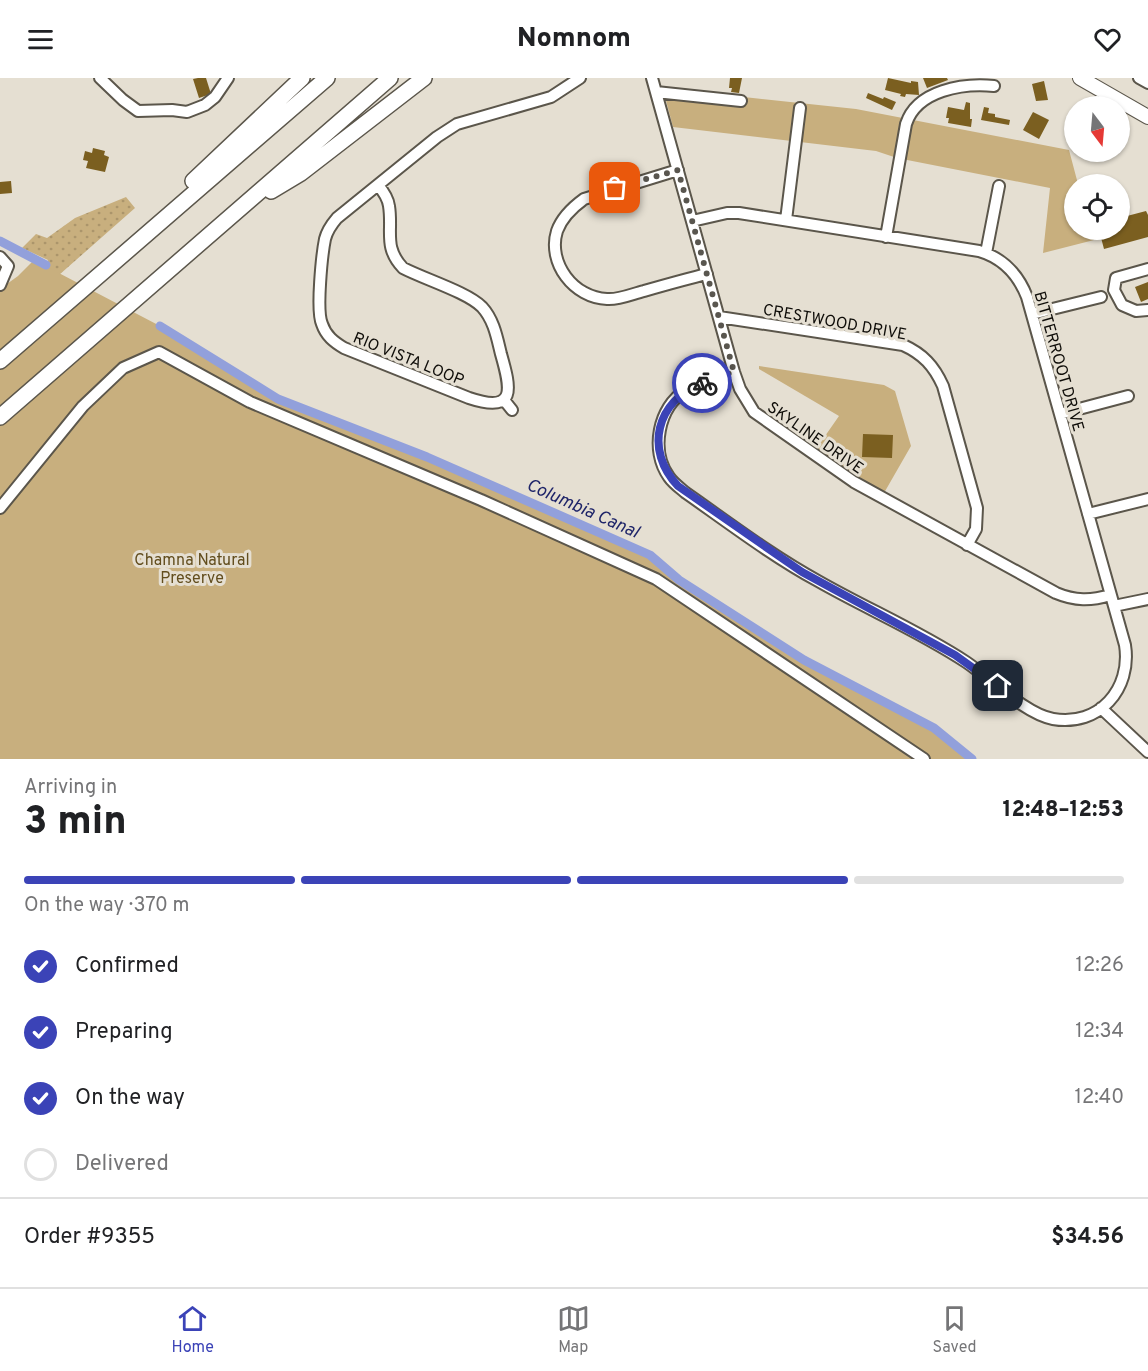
<!DOCTYPE html>
<html lang="en">
<head>
<meta charset="utf-8">
<style>
  :root { --surface:#fff; --page:#f2f2f2; --text:#202124; --muted:#757577; --line:#e0e0e0; --accent:#3b43b7 }
  body { margin:0; font-family:Overpass,sans-serif; background:var(--page); color:var(--text); height:100vh; display:flex; flex-direction:column; font-size:22px; white-space:nowrap }
  * { box-sizing:border-box; margin:0 }
  p { font-size:20px; color:var(--muted) }
  .icon { flex:none; width:33px; height:33px; fill:none; stroke:currentColor; stroke-width:2; stroke-linecap:round; stroke-linejoin:round }
  .map { position:relative; height:681px; overflow:hidden }
  .drawer { display:flex; flex-direction:column; background:var(--surface); flex:1 }
  .drawer>* { flex:none }
  .needle { width:39px; rotate:164deg }
  .tools { position:absolute; left:1064px; top:18px; display:grid; gap:12px }
  .tools a { display:grid; place-items:center; width:66px; height:66px; border-radius:50%; background:var(--surface); box-shadow:0 2px 4px #0004; font-size:30px }
  .pin { position:absolute; display:grid; place-items:center; width:51px; height:51px; color:#fff; margin:-26px; border-radius:12px; box-shadow:0 3px 9px #0006 }
  .courier { position:absolute; display:grid; place-items:center; width:60px; height:60px; margin:-30px; border:4px solid #3b43b7; border-radius:50%; background:#fff; color:#222; box-shadow:0 2px 8px #0007 }
  .headline em { font-style:normal; font-weight:800 }
  .headline div { display:flex; flex-direction:column-reverse }
  .headline { display:flex; align-items:center; justify-content:space-between; height:102px; padding:0 24px }
  h1 { font-size:39px; font-weight:800; line-height:45px }
  .bar { display:grid; grid-template-columns:repeat(4,1fr); gap:9px 6px; align-content:center; height:72px; padding:0 24px }
  .bar i { height:8px; border-radius:4px; background:var(--line) }
  .bar .current { background:var(--accent) }
  .bar p { grid-column:span 4 }
  .line { display:flex; align-items:center; gap:15px; padding:0 24px; border-top:2px solid var(--line) }
  .line div { flex:1 }
  ol { padding:0 24px; list-style:none }
  li { display:flex; align-items:center; gap:18px; height:66px }
  li p { margin-inline-start:auto }
  li .icon { padding:6px; border-radius:50%; background:var(--accent); color:#fff; stroke-width:4 }
  li:last-child { color:var(--muted) }
  li i { width:33px; height:33px; border:3px solid var(--line); border-radius:50% }
  header { display:flex; justify-content:space-between; align-items:center; height:78px; padding:0 24px; background:var(--surface); font-size:27px; font-weight:800 }
  .tabs { display:flex; justify-content:space-around; align-items:center; height:84px; border-top:2px solid var(--line); background:var(--surface); font-size:16px; color:var(--muted) }
  .tabs a { display:grid; justify-items:center; gap:3px }
  .tabs .current { color:var(--accent) }
  .map>svg:first-child { display:block }
  .grass { fill:url(#grass-dots) }
  .park { fill:#c8af7e }
  .lines { fill:none; stroke-linecap:round; stroke-linejoin:round }
  .canal { stroke:#92a0db; stroke-width:9 }
  .building { fill:#7b5f20 }
  .minor-casing { stroke:#5b564b; stroke-width:14 }
  .major-casing { stroke:#5b564b; stroke-width:16 }
  .highway-casing { stroke:#5b564b; stroke-width:18 }
  .minor { stroke:#fff; stroke-width:10 }
  .major { stroke:#fff; stroke-width:14 }
  .highway { stroke:#fff; stroke-width:15 }
  .done { stroke:#59564f; stroke-width:6; stroke-dasharray:0 10.8 }
  .route { stroke:#3b43b7; stroke-width:8 }
  .labels { text-anchor:middle; stroke-width:6; stroke-linejoin:round; paint-order:stroke }
  .street-label { font-size:16px; fill:#0e0c08; stroke:#e5dfd2 }
  .park-label { font-size:16px; fill:#624d1d; stroke:#e5dfd2 }
  .water-label { font-size:18px; font-style:italic; fill:#1f2569; stroke:#e5dfd2 }
</style>
</head>
<body>
<header><svg class="icon" aria-label="menu" viewBox="0 0 24 24"><path d="M4 6h16M4 12h16M4 18h16"/></svg>Nomnom<svg class="icon" aria-label="heart" viewBox="0 0 24 24"><path d="M12 20l-8-8c-3-5 5-10 8-4 3-6 11-1 8 4z"/></svg></header>
<div class="map">
<svg width="1148" height="681" viewBox="0 0 1148 681">
  <defs>
    <pattern id="grass-dots" width="8" height="8" patternUnits="userSpaceOnUse" patternTransform="scale(1.5)"><rect width="8" height="8" fill="#c8af7e"/><path d="M2 2h.1M6 6h.1" fill="none" stroke="#ab956b" stroke-width="1.8" stroke-linecap="round"/></pattern>
  </defs>
  <rect width="100%" height="100%" fill="#e5dfd2"/>
  <!-- grass -->
  <path class="grass" d="M126,119L135,130L0,249V215L44,192L48,182L22,170L36,156L47,160L75,140Z"/>
  <!-- park -->
  <path class="park" d="M664,15L741,23L744,19L856,31L1069,72L1078,106H1074V152H1091L1094,162L1043,175L1050,110L897,80L876,73L673,49Z
    M34,182L160,248L278,321L427,379L650,477L679,502L804,582L934,650L972,681H0V211L18,198Z
    M759,288L884,307L895,313L911,368L884,415L816,371L839,338L759,291Z"/>
  <g class="lines">
    <!-- canal -->
    <path class="canal" d="M0,163L46,187
      M160,248L278,321L427,379L650,477L679,502L804,582L934,650L972,681"/>
  </g>
  <!-- building -->
  <path class="building" d="M198,0H206L211,16L199,20L193,1Z
    M730,0H742L739,15L731,14L732,10H729Z
    M888,0L911,5V3L918,4L919,17L906,16L905,19L900,18L901,16L885,12Z
    M923,0H947L948,2L927,10Z
    M1044,3L1048,22L1036,23L1032,6Z
    M868,15L883,21L884,19L896,24L892,32L866,20Z
    M966,24L970,25V41H972L971,49L948,45L949,40H946L948,29L964,32Z
    M984,29L989,30L988,35L995,36V39L1010,42L1009,47L981,42Z
    M1033,34L1049,42L1039,61L1023,52Z
    M93,70L105,73L104,77L109,79L105,94L86,90L88,83L83,82L85,73L92,75Z
    M11,103L12,115L0,116V104Z
    M1146,133L1148,137V159L1104,171L1099,152H1119V138L1127,136V138Z
    M1148,204V221L1141,224L1135,209Z
    M863,356L893,357L892,380L862,379Z"/>
  <g class="lines">
    <!-- minor casing -->
    <g class="minor-casing">
      <path id="minor" d="M100,0L123,22L138,33L172,32L187,34L205,27L215,19L228,0
        M652,0L734,294L740,311L754,334L854,404L1056,515C1075,523 1091,523 1110,517
        M1139,0L1148,5
        M656,14L741,23
        M678,92L584,121C573,129 562,139 557,153C547,185 574,220 607,221C619,222 632,216 644,213C665,207 686,201 707,196
        M378,107C383,113 388,120 389,128C393,153 383,169 403,190C424,201 467,214 482,229C494,242 497,260 501,276C511,311 517,336 469,320L344,270C334,264 326,258 322,246C316,233 322,176 325,161C327,153 331,147 337,140L437,59L457,46L551,19L580,0
        M786,142L800,30
        M692,143L727,135H739L979,173C1003,180 1018,196 1027,219L1125,567C1132,611 1099,649 1053,641C1025,636 990,600 966,584C919,553 867,531 818,503C772,478 729,445 686,415C680,410 673,405 669,399C650,373 658,329 686,312C700,304 718,300 734,294
        M886,159L906,46C917,12 963,5 994,8
        M986,175L999,108
        M0,179L8,188L0,207
        M1148,191L1116,200L1114,212L1122,227L1136,233L1148,232
        M1032,236L1101,219
        M719,239L903,267C923,276 934,288 943,308L977,430L976,451L967,467
        M504,322L512,332
        M1060,336L1128,318
        M0,430L83,328L123,290L159,274L250,324L481,422L656,501L924,681
        M1088,436L1148,421
        M1114,528L1148,521
        M1101,630L1148,674"/>
    </g>
    <!-- major casing -->
    <g class="major-casing">
      <path id="major" d="M1080,0L1148,39"/>
    </g>
    <!-- highway casing -->
    <g class="highway-casing">
      <path id="highway" d="M193,103L302,0
        M271,113L301,95L424,0
        M0,283L327,0
        M0,339L390,0"/>
    </g>
    <!-- minor -->
    <use href="#minor" class="minor"/>
    <!-- major -->
    <use href="#major" class="major"/>
    <!-- highway -->
    <use href="#highway" class="highway"/>
  </g>
  <g class="lines">
    <!-- done -->
    <path class="done" d="M615,110L678,92L734,294L702,305"/>
    <!-- route -->
    <path class="route" d="M702,305C656,323 644,372 678,408L802,494L955,577L998,608"/>
  </g>
  <g class="labels">
    <!-- street labels -->
    <g class="street-label">
      <text transform="translate(835 243) rotate(10)" y="6">CRESTWOOD DRIVE</text>
      <text transform="translate(409 280) rotate(22)" y="6">RIO VISTA LOOP</text>
      <text transform="translate(1060 283) rotate(74)" y="6">BITTERROOT DRIVE</text>
      <text transform="translate(816 359) rotate(35)" y="6">SKYLINE DRIVE</text>
    </g>
    <!-- park labels -->
    <g class="park-label">
      <text x="192" y="487">Chamna Natural<tspan x="192" dy="18">Preserve</tspan></text>
    </g>
    <!-- water labels -->
    <g class="water-label">
      <text transform="translate(583 430) rotate(24)" y="6">Columbia Canal</text>
    </g>
  </g>
</svg>
<div class="tools">
<a><svg class="needle" viewBox="-14 -14 28 28"><path d="M0-13l5 13h-10z" fill="#e53935"/><path d="M0 13l5-13h-10z" fill="#757577"/></svg></a>
<a><svg class="icon" aria-label="locate" viewBox="0 0 24 24"><circle cx="12" cy="12" r="6"/><path d="M12 2v4M12 18v4M2 12h4M18 12h4"/></svg></a>
</div>
<div class="pin" style="left:615px;top:110px;background:#ea580c"><svg class="icon" aria-label="bag" viewBox="0 0 24 24"><path d="M5 8h14l-1 12H6zM9 8a3 3 0 0 1 6 0"/></svg></div>
<div class="pin" style="left:998px;top:608px;background:#1f2937"><svg class="icon" aria-label="home" viewBox="0 0 24 24"><path d="M3 11l9-7 9 7M6 9v11h12V9"/></svg></div>
<div class="courier" style="left:702px;top:305px"><svg class="icon" aria-label="bike" viewBox="0 0 24 24"><circle cx="6" cy="16" r="4"/><circle cx="18" cy="16" r="4"/><path d="M6 16l4-8h5l3 8M10 8l3 8H6M13 5h3"/></svg></div>
</div>
<section class="drawer">
<div class="headline"><div><h1>3 min</h1><p>Arriving in</p></div><em>12:48–12:53</em></div>
<div class="bar"><i class="current"></i><i class="current"></i><i class="current"></i><i></i><p>On the way · 370 m</p></div>
<ol>
<li><svg class="icon" aria-label="check" viewBox="0 0 24 24"><path d="M5 12l5 5 9-10"/></svg>Confirmed<p>12:26</p></li>
<li><svg class="icon" aria-label="check" viewBox="0 0 24 24"><path d="M5 12l5 5 9-10"/></svg>Preparing<p>12:34</p></li>
<li><svg class="icon" aria-label="check" viewBox="0 0 24 24"><path d="M5 12l5 5 9-10"/></svg>On the way<p>12:40</p></li>
<li><i></i>Delivered</li>
</ol>
<div class="line" style="height:78px"><div>Order #9355</div><b>$34.56</b></div>
</section>
<nav class="tabs">
<a class="current"><svg class="icon" aria-label="home" viewBox="0 0 24 24"><path d="M3 11l9-7 9 7M6 9v11h12V9"/></svg>Home</a>
<a><svg class="icon" aria-label="map" viewBox="0 0 24 24"><path d="M3 6l6-2 6 2 6-2v14l-6 2-6-2-6 2zM9 4v14M15 6v14"/></svg>Map</a>
<a><svg class="icon" aria-label="saved" viewBox="0 0 24 24"><path d="M7 4h10v16l-5-4-5 4z"/></svg>Saved</a>
</nav>
</body>
</html>
